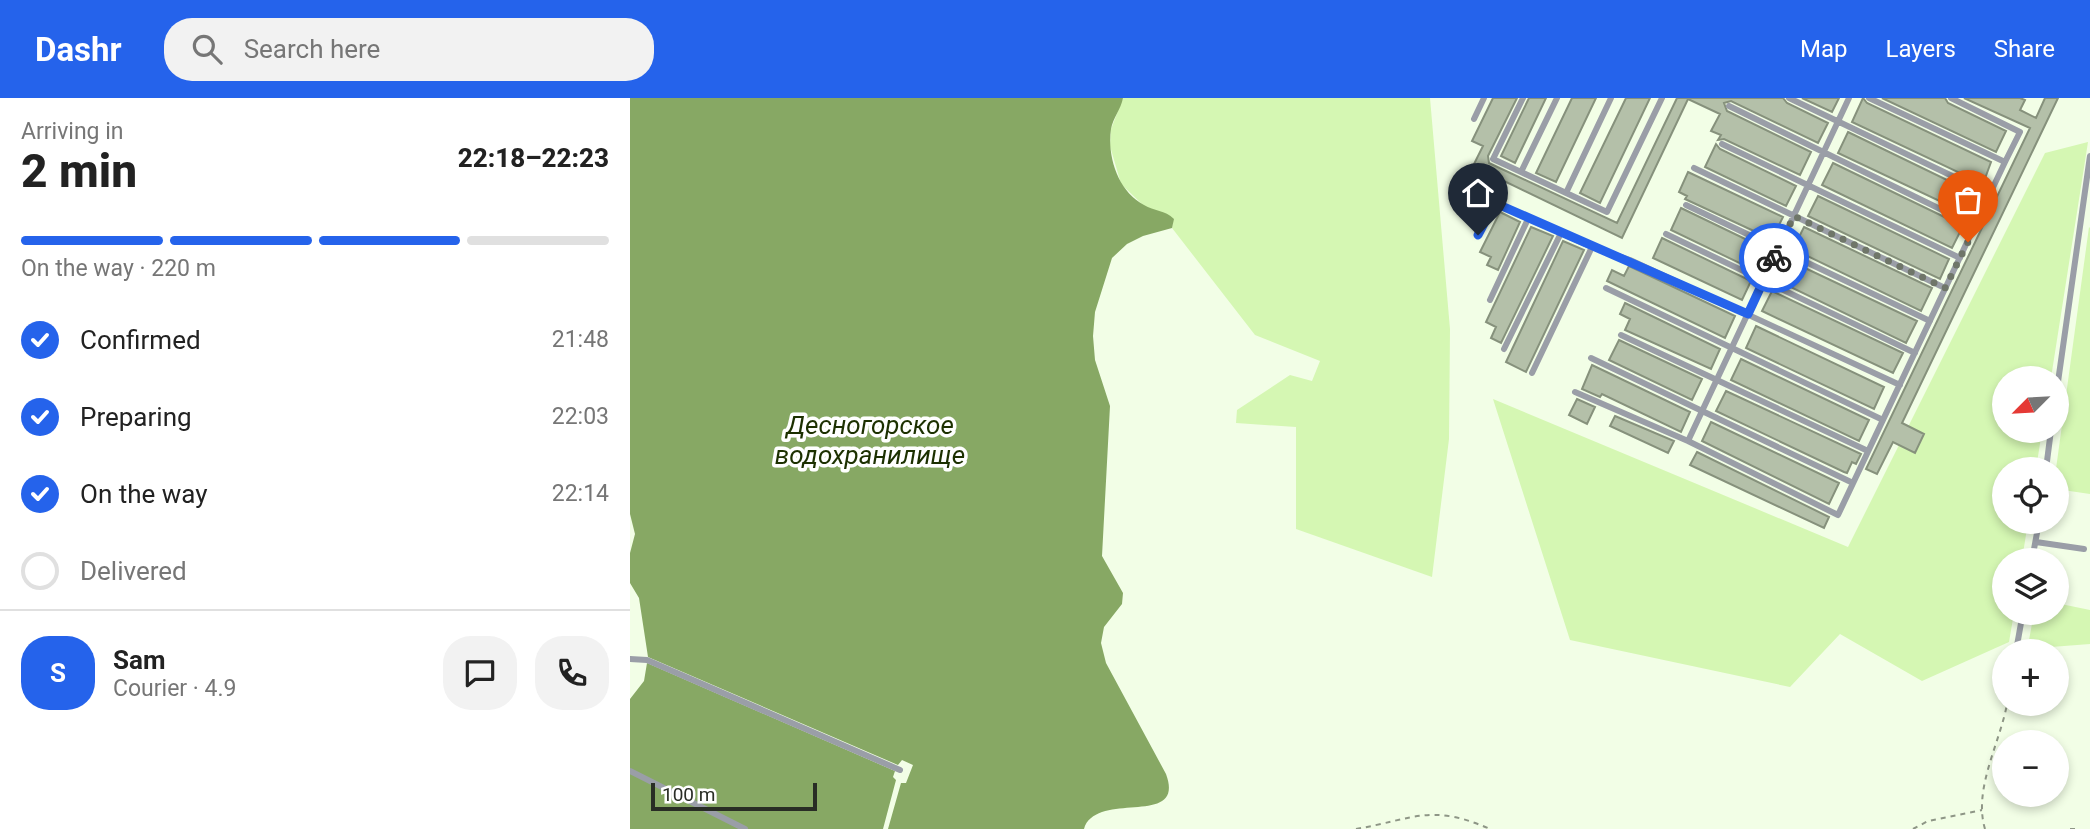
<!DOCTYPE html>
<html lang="en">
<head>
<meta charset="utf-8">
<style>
  :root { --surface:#fff; --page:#f2f2f2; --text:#222; --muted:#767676; --line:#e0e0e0; --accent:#2563eb }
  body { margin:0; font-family:Roboto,sans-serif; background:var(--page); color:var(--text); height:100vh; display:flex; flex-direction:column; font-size:26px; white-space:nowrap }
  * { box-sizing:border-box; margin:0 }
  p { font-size:23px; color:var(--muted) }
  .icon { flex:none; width:38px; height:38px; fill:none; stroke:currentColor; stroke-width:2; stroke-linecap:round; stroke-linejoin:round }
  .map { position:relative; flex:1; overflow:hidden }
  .panel { display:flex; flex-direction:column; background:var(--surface); width:630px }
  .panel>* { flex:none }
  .needle { width:46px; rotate:246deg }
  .controls { position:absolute; left:1362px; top:268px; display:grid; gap:14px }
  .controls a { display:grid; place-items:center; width:77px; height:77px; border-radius:50%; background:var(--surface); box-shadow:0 4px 10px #0003; font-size:35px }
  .scale { position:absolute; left:21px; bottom:18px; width:166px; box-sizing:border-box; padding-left:7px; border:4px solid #292d25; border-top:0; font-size:19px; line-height:24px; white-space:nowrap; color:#292d25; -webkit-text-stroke:5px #fff; paint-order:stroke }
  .pin { position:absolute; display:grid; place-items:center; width:60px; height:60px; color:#fff; margin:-72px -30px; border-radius:50% 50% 50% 0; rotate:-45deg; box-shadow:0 0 7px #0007 }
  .pin .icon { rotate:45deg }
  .courier { position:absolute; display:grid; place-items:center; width:70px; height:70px; margin:-35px; border:5px solid #2563eb; border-radius:50%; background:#fff; color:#222; box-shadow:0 2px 9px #0007 }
  .head em { font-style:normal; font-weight:800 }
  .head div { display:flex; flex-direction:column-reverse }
  .head { display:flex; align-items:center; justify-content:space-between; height:119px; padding:0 21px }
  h1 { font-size:46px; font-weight:800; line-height:52px }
  .bar { display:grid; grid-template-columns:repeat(4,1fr); gap:10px 7px; align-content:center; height:84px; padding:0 21px }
  .bar i { height:9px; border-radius:5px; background:var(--line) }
  .bar .on { background:var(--accent) }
  .bar p { grid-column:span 4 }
  .line { display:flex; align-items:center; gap:18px; padding:0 21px; border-top:2px solid var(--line) }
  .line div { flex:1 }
  .round { display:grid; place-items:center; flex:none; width:74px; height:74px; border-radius:28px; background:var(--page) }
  ol { padding:0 21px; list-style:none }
  li { display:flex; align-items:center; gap:21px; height:77px }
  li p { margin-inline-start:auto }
  li .icon { padding:7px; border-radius:50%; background:var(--accent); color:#fff; stroke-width:4 }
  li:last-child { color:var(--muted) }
  li i { width:38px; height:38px; border:4px solid var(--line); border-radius:50% }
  header { display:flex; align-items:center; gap:42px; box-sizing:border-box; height:98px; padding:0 35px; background:var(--accent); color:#fff }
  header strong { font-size:33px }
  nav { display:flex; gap:38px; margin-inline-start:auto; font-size:24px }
  .search { width:490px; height:63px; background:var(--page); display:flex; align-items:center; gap:18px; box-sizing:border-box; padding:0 24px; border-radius:28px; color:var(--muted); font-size:26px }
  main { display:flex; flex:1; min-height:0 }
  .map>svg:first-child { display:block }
  .green { fill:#d5f7b3 }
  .water { fill:#87a864 }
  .pier { fill:#f2fee6 }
  .building { fill:#b4c0a9; stroke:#86917c; stroke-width:2 }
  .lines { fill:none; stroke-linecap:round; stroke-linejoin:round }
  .path { stroke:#8e9686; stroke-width:2; stroke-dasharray:5 5; stroke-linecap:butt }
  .lane { stroke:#9a9ea7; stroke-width:6 }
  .done { stroke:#6f7669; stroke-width:7; stroke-dasharray:0 12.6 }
  .route { stroke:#2563eb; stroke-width:9 }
  .labels { text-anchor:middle; stroke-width:7; stroke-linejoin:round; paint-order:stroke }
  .water-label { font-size:26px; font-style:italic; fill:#1c3000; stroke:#fff }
</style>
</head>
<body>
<header>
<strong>Dashr</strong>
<div class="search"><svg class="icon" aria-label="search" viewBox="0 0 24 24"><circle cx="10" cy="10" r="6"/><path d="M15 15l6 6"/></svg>Search here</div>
<nav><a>Map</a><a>Layers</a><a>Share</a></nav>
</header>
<main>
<section class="panel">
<div class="head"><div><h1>2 min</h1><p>Arriving in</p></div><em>22:18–22:23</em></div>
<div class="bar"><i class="on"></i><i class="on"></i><i class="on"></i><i></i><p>On the way · 220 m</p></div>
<ol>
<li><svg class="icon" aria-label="check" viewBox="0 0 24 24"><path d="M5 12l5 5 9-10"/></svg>Confirmed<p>21:48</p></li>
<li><svg class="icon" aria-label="check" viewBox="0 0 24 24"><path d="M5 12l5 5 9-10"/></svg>Preparing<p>22:03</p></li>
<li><svg class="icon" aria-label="check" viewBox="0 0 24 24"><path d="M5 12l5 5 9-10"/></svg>On the way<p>22:14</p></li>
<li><i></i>Delivered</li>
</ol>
<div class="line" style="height:126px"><b class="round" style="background:var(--accent);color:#fff">S</b><div><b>Sam</b><p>Courier · 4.9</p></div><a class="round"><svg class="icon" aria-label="chat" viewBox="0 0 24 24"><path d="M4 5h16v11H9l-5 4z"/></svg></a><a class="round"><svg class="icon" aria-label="phone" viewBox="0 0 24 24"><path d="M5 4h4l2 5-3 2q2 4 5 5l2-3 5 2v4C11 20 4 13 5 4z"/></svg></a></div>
</section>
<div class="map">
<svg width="1460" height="731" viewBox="0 0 1460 731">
  <rect width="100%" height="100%" fill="#f2fee6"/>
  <!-- green -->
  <path class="green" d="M493,0H800L820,231L819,341L802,479L666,431V329L606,325L607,312L660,277L682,283L690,263L625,237L542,130L543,121L514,108L491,86L480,48L481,31Z
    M1458,44L1421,280H1374V332L1412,333L1406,371H1374V424H1398L1392,462H1374V514L1384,515L1379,544L1292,583L1210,536L1160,589L940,542L863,301L1218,449L1415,55Z
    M1459,129L1460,130V396L1426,391V371Z
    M1426,505L1460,512V546L1421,549L1399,542L1404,515L1426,514Z"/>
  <!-- water -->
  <path class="water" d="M0,0H493C491,11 483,20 481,31C477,59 488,93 514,107C524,113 535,112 544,121L542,130L513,138L497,146L482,160L465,214L463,238L465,262L480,308L472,458L493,495L492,506L474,529L471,545L476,565L536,676C556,731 467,691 454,731H0V601L14,583L18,559L9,500L0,485V455L5,436L0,416Z"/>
  <!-- pier -->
  <path class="pier" d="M18,559L268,667L272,662L283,667L276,685H271L258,731H253L266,682L263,679L265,673L17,565Z"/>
  <!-- building -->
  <path class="building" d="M863,0H887L858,58L859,65L987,125L1047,0H1153L1157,5L1198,25L1188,45L1101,3L1094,5L1097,13L1181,54L1170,77L1094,41L1088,42L1091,37L1081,33L1090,16L1058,1L992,140L843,68L853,48L842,43Z
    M899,0H916L885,65L871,58Z
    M942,0H966L926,84L906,75Z
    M996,0H1020L970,105L950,95Z
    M1172,0H1209L1202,14Z
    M1233,0L1237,5L1361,64L1353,86L1222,24Z
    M1252,0H1315L1318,5L1376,33L1366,54Z
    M1334,0H1390L1395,2L1390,12L1406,20L1415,0H1428L1272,325L1294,336L1285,355L1263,344L1247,376L1236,371L1400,30Z
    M1218,34L1348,97L1339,117L1208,55Z
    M1086,46L1090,51L1166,88L1156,108L1075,69Z
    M1203,65L1333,128L1322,150L1192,87Z
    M1058,74L1153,119L1143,139L1141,141L1055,101L1057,98L1049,94Z
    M1188,98L1319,161L1310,181L1178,118Z
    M1051,110L1136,151L1126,173L1041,132Z
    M870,114L890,124L868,172L857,167L861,159L850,154Z
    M901,129L923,138L871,245L861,240L866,229L856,224Z
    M1174,129L1302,190L1291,213L1163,151Z
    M1032,140L1121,183L1112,202L1023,160Z
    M933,143L954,152L896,274L876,264Z
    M1156,161L1287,223L1276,245L1146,182Z
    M999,168L1105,218L1095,240L977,183L982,172L994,178Z
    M1142,193L1273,255L1263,275L1132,213Z
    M995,205L1090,251L1081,271L995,232L1000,221L990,216Z
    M1126,228L1254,289L1244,311L1116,250Z
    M989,242L1072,281L1062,302L979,262Z
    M1111,261L1239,322L1229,343L1101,282Z
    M962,267L1060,314L1051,334L972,296L970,299L952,291Z
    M1096,293L1231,356L1226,366L1222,364L1217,375L1214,374L1086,313Z
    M947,301L965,309L957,326L939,317Z
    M985,318L1044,343L1038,355L980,328Z
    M1081,324L1209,385L1199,406L1072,343Z
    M1067,354L1199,419L1194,430L1060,367Z"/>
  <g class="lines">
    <!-- path -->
    <path class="path" d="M726,731C784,721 801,705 860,731
      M1283,731L1298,723L1352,712
      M1355,731C1343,691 1370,645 1377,606
      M1440,731H1450"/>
    <!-- lane -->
    <path class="lane" d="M927,0L891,74L977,114L1032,0
      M1159,0L1360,96
      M1321,0L1390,34L1375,64
      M1099,8L1345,128
      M844,21L854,0
      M1092,46L1330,160
      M1064,70L1315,190
      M891,74L863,61L893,0
      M936,95L981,0
      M1056,107L1300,223
      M1036,136L1285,255
      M848,137L865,105L962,149L1000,162L1270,287
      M976,190L1253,322
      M860,202L898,121
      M991,237L1238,353
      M874,251L931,135
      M961,260L1223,385
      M902,275L962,149
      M945,294L1058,343L1208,417L1375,64L1239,0
      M1426,298L1460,58
      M1058,343L1219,0
      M1416,371L1421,332
      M1406,444L1454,451
      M1402,462L1409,424
      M1386,553L1393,514
      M0,561L17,562L270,672
      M0,673L115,731"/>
  </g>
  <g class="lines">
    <!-- done -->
    <path class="done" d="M1144,160L1164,118L1315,190L1338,144"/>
    <!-- route -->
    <path class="route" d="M848,137L865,105L1118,216L1144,160"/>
  </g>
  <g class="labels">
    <!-- water labels -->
    <g class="water-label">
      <text x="240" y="336">Десногорское<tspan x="240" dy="30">водохранилище</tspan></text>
    </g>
  </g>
</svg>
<div class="controls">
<a><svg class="needle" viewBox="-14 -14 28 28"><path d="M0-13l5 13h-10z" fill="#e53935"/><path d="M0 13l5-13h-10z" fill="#767676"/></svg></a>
<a><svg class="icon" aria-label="locate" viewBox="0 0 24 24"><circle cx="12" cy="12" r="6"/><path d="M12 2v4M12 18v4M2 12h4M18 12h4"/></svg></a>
<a><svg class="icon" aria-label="layers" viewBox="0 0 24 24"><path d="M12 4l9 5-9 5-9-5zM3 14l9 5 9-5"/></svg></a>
<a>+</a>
<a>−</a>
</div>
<div class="scale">100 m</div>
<div class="pin" style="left:1338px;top:144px;background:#ea580c"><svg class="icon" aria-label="bag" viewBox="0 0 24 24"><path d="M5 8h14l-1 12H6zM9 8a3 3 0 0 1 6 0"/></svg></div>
<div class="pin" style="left:848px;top:137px;background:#1f2937"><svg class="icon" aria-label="home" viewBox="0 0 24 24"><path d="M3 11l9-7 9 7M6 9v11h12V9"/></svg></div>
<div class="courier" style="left:1144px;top:160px"><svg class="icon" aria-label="bike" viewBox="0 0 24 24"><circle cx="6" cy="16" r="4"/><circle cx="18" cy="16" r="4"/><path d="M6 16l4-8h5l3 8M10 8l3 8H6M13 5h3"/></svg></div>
</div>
</main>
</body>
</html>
